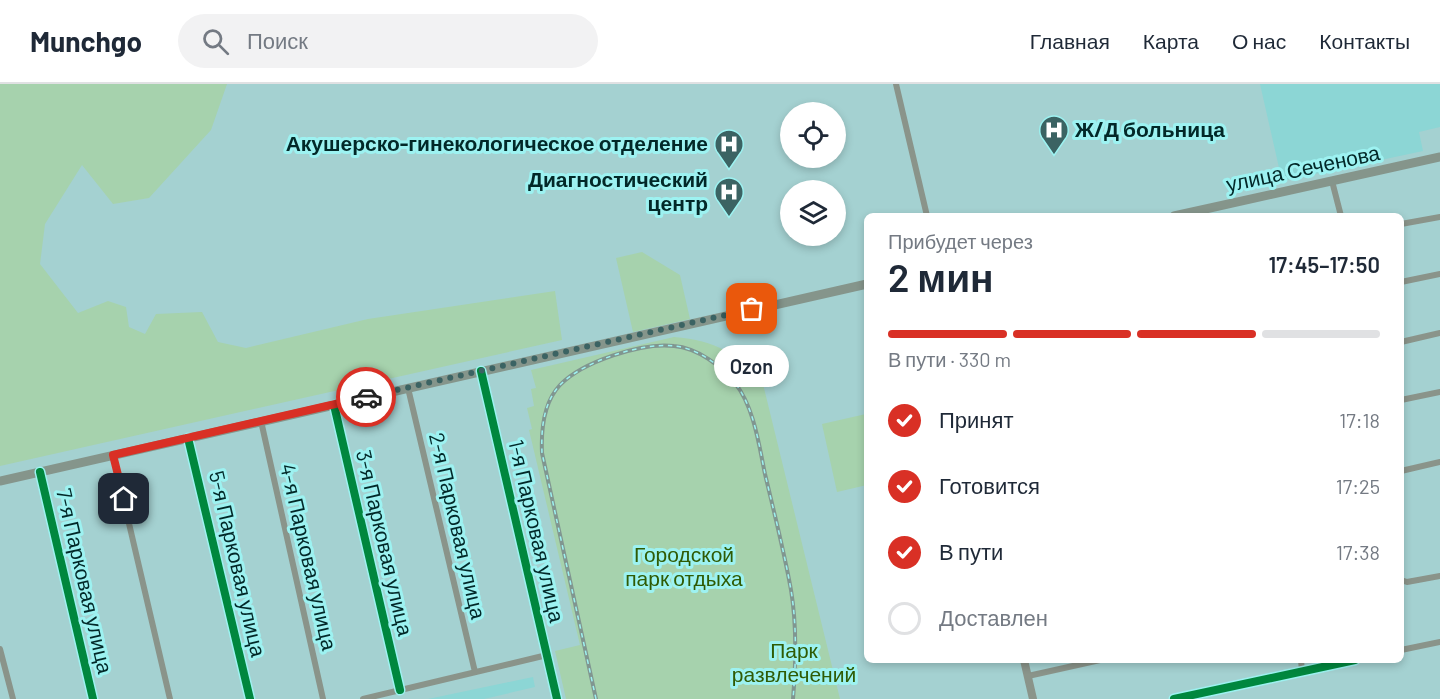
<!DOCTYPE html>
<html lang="ru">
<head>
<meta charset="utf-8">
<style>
  :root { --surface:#fff; --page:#f2f2f3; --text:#1f2937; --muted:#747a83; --line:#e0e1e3; --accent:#d93025 }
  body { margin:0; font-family:Barlow,sans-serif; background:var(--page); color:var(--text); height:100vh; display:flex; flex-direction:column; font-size:22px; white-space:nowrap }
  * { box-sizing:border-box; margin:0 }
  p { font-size:20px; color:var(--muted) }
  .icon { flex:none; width:33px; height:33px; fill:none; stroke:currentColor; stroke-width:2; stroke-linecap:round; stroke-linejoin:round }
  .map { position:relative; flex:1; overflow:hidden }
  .drawer { position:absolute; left:864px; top:129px; width:540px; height:450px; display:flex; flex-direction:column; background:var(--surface); border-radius:9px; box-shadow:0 3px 9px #0003 }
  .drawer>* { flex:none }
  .buttons { position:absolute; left:780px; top:18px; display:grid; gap:12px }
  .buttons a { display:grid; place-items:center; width:66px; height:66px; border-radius:50%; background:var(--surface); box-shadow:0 3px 9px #0003; font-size:30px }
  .pin { position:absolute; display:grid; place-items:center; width:51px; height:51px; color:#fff; margin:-26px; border-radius:12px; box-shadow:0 3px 9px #0006 }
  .courier { position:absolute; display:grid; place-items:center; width:60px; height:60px; margin:-30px; border:4px solid #d93025; border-radius:50%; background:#fff; color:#222; box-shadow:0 2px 8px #0007 }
  .bubble { position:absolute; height:42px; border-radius:21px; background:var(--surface); box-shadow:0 3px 9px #0003; font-size:20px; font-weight:600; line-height:42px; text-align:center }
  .head em { font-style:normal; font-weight:600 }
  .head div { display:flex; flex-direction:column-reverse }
  .head { display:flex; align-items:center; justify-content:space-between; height:102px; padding:0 24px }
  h1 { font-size:39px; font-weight:600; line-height:45px }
  .bar { display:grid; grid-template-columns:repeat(4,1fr); gap:9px 6px; align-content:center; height:72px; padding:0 24px }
  .bar i { height:8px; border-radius:4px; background:var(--line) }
  .bar .on { background:var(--accent) }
  .bar p { grid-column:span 4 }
  ol { padding:0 24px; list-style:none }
  li { display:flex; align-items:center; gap:18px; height:66px }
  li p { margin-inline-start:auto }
  li .icon { padding:6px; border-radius:50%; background:var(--accent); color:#fff; stroke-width:4 }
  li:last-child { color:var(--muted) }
  li i { width:33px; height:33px; border:3px solid var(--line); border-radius:50% }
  header { display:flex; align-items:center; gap:36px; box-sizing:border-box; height:84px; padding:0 30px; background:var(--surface); border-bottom:2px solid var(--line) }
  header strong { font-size:28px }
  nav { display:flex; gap:33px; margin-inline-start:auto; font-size:21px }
  .search { width:420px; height:54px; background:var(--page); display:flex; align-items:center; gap:15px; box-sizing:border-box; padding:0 21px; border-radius:33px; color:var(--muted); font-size:22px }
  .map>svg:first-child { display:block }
  .built { fill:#8cd6d5 }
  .green { fill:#a6d2ad }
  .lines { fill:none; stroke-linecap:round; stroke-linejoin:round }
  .minor { stroke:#8a948a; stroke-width:6 }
  .tertiary { stroke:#8a948a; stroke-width:8 }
  .secondary { stroke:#85958b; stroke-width:9 }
  .rail-casing { stroke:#809690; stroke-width:4 }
  .rail { stroke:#9df2f1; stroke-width:1.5; stroke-dasharray:4.5; stroke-linecap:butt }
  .cycleway-casing { stroke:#9df2f1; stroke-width:11 }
  .cycleway { stroke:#00873e; stroke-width:8 }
  .done { stroke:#3b6363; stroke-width:6; stroke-dasharray:0 10.8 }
  .route { stroke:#d93025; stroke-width:8 }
  .labels { text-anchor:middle; stroke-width:6; stroke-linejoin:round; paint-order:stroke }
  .poi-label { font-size:21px; font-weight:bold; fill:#022828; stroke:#9df2f1; text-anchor:end }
  .street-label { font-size:21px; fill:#022828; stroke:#9df2f1 }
  .park-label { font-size:21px; fill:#2f5b04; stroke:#9df2f1 }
</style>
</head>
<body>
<header>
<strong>Munchgo</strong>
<div class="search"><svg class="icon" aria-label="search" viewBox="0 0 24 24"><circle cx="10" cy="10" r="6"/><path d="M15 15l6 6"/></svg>Поиск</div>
<nav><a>Главная</a><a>Карта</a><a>О нас</a><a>Контакты</a></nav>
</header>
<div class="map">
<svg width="1440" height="615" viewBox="0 0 1440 615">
  <rect width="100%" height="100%" fill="#a4d1d1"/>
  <!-- built -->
  <path class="built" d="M1260,0H1440V43L1419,48L1423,67L1282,97Z
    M533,593L535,603L484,615H428Z"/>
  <!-- green -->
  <path class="green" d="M0,0H227L211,46L149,114L113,120L82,81L45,140L40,180L78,229L108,217L126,223L129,243L145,250L156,230L202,228L218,258L246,264L368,235L555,207L562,256L0,382Z
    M642,168L680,191L690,235L633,248L616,174Z
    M674,253C717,257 735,268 763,300L840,615H566L555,567L580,561L529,346L532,345L527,324L534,322L531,305L536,304L531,286Z
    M866,330L867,401L837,408L822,340Z"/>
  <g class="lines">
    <!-- minor -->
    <path class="minor" d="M896,0L927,132
      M1332,97L1341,132
      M1401,140L1440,133
      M1401,198L1440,190
      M1401,258L1440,249
      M481,287L557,615
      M408,304L475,588
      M1401,316L1440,308
      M334,321L400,606
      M261,337L323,615
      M188,354L250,615
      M113,371L170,615
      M1401,387L1440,378
      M40,388L93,615
      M1401,496L1407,498L1440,492
      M0,565L13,615
      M1401,566L1440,558
      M1301,576L1302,587
      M1028,592L1100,576
      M363,615L547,571
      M1174,615L1355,576"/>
    <!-- tertiary -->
    <path class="tertiary" d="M1024,576L1033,615"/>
    <!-- secondary -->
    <path class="secondary" d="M1174,132L1440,73
      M0,397L867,200"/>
    <!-- rail casing -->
    <g class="rail-casing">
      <path id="rail" d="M596,615L542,369C541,346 543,319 560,301C582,278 642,258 674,262C698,264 721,282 735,299C754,323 759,361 765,390C774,428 784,467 791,506C797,542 796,579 793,615"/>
    </g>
    <!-- rail -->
    <use href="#rail" class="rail"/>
    <!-- cycleway casing -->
    <g class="cycleway-casing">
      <path id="cycleway" d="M481,287L557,615
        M334,321L400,606
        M188,354L250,615
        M40,388L93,615
        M1174,615L1355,576"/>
    </g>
    <!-- cycleway -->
    <use href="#cycleway" class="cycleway"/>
  </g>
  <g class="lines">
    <!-- done -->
    <path class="done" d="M366,313L752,225"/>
    <!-- route -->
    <path class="route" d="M124,415L113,371L366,313"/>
  </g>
  <!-- icons -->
  <defs>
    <g id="hospital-pin" transform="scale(1.5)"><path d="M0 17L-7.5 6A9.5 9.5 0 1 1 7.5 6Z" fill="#3b6363" stroke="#9df2f1"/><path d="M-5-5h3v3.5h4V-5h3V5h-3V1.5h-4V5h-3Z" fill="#fff"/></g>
  </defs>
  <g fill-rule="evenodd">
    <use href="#hospital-pin" x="1054" y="46"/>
    <use href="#hospital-pin" x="729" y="60"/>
    <use href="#hospital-pin" x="729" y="108"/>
  </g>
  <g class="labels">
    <!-- poi labels -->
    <g class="poi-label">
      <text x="1075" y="53" text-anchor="start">Ж/Д больница</text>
      <text x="708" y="67">Акушерско-гинекологическое отделение</text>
      <text x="708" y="103">Диагностический<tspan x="708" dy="24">центр</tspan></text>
    </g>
    <!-- street labels -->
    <g class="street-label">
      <text transform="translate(1303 85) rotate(-12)" y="7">улица Сеченова</text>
      <text transform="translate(457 442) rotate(77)" y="7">2-я Парковая улица</text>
      <text transform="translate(536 447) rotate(77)" y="7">1-я Парковая улица</text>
      <text transform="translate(384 459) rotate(77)" y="7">3-я Парковая улица</text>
      <text transform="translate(308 473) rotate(77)" y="7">4-я Парковая улица</text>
      <text transform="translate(237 480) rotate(77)" y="7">5-я Парковая улица</text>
      <text transform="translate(84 497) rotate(77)" y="7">7-я Парковая улица</text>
    </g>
    <!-- park labels -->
    <g class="park-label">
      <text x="684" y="478">Городской<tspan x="684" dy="24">парк отдыха</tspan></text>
      <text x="794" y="574">Парк<tspan x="794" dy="24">развлечений</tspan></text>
    </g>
  </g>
</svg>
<div class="buttons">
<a><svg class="icon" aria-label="locate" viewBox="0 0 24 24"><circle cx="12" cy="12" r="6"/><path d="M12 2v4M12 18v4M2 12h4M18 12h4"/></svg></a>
<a><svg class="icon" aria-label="layers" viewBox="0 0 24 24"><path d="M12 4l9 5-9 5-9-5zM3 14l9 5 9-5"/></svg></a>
</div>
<div class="pin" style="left:752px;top:225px;background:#ea580c"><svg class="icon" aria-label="bag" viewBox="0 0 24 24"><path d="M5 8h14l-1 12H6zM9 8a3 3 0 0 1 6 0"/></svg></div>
<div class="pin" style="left:124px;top:415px;background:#1f2937"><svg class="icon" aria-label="home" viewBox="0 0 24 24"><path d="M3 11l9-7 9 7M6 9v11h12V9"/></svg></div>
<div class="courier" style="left:366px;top:313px"><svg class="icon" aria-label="car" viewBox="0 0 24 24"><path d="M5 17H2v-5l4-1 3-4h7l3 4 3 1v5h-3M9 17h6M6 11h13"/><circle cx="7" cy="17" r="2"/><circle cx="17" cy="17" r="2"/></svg></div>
<div class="bubble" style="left:714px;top:261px;width:75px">Ozon</div>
<section class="drawer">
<div class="head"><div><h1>2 мин</h1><p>Прибудет через</p></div><em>17:45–17:50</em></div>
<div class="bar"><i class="on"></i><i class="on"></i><i class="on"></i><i></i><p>В пути · 330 m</p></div>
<ol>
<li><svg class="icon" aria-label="check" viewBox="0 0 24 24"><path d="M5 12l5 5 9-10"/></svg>Принят<p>17:18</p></li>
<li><svg class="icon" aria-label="check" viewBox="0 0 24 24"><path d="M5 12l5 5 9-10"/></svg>Готовится<p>17:25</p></li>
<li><svg class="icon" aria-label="check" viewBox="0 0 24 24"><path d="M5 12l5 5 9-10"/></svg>В пути<p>17:38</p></li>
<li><i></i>Доставлен</li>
</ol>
</section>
</div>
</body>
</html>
